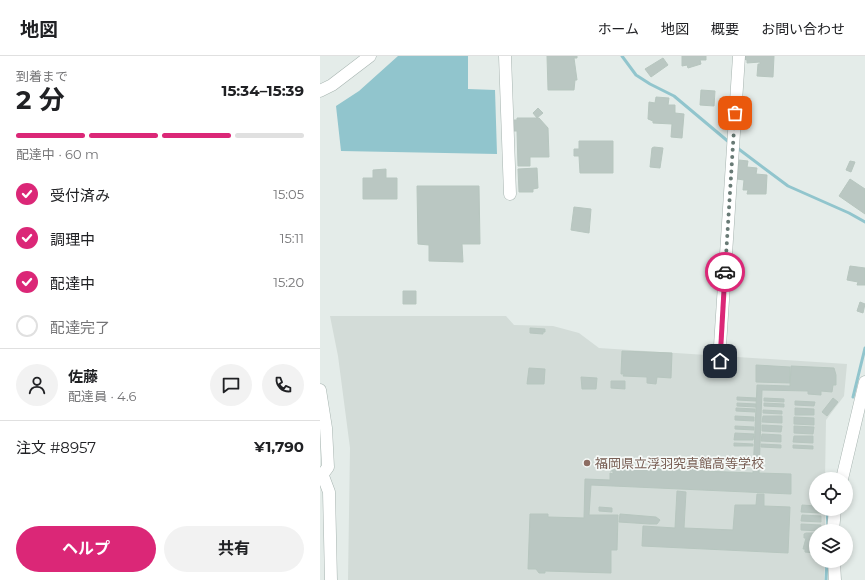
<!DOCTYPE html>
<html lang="ja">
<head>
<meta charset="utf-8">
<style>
  :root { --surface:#fff; --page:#f2f2f2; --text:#202124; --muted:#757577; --line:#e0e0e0; --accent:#db2777 }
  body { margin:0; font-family:Montserrat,"Noto Sans JP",sans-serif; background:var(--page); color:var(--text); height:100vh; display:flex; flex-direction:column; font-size:15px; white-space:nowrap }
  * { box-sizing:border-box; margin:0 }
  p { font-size:13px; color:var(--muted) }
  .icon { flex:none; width:22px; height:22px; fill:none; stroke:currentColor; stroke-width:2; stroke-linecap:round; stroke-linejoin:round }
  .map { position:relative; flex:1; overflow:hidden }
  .panel { display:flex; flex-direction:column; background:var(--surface); width:320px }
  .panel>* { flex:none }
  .buttons { position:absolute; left:489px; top:416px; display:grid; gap:8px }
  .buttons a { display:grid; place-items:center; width:44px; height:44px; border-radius:50%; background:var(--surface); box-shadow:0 2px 6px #0003; font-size:20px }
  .pin { position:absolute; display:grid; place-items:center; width:34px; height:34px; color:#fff; margin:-17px; border-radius:8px; box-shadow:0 2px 6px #0006 }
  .courier { position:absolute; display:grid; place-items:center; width:40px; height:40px; margin:-20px; border:3px solid #db2777; border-radius:50%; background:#fff; color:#222; box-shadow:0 1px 5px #0007 }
  .head em { font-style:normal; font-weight:700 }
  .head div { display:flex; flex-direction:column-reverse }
  .head { display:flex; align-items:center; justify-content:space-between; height:68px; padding:0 16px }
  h1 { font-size:26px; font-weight:700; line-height:30px }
  .bar { display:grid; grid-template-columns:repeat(4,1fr); gap:6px 4px; align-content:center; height:48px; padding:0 16px }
  .bar i { height:5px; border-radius:3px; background:var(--line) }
  .bar .current { background:var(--accent) }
  .bar p { grid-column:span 4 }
  .line { display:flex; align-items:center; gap:10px; padding:0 16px; border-top:1px solid var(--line) }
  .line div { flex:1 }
  .round { display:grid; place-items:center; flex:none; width:42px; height:42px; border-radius:21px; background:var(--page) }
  ol { padding:0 16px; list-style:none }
  li { display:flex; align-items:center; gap:12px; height:44px }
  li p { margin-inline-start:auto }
  li .icon { padding:4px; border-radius:50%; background:var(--accent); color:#fff; stroke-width:4 }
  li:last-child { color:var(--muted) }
  li i { width:22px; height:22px; border:2px solid var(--line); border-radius:50% }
  .button { display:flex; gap:8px; margin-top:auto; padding:8px 16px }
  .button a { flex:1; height:46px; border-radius:24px; background:var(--accent); color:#fff; font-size:16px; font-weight:700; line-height:46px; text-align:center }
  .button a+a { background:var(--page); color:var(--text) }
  header { display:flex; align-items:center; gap:24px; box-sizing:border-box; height:56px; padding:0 20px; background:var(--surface); border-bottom:1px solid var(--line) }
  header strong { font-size:19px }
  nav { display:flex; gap:22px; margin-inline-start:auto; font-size:14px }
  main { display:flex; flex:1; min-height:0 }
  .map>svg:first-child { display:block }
  .built { fill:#d3dcd8 }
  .water { fill:#91c5cd }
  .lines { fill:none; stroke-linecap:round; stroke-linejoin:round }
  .stream { stroke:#91c5cd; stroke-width:3 }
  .building { fill:#bac7c2; stroke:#b7c6bf }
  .minor-casing { stroke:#a7b4b0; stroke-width:13 }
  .minor { stroke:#fff; stroke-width:12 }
  .done { stroke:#687a75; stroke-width:4; stroke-dasharray:0 7.2 }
  .route { stroke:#db2777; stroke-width:5 }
  .education-dot { fill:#8d6e63; stroke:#f5f9f7; stroke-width:1.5 }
  .labels { text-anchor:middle; stroke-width:3.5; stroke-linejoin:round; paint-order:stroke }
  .education-label { font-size:13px; fill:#785e54; stroke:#f5f9f7; text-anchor:start }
</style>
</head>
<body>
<header>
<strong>地図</strong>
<nav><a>ホーム</a><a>地図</a><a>概要</a><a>お問い合わせ</a></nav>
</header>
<main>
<section class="panel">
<div class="head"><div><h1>2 分</h1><p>到着まで</p></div><em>15:34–15:39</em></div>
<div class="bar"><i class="current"></i><i class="current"></i><i class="current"></i><i></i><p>配達中 · 60 m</p></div>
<ol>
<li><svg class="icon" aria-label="check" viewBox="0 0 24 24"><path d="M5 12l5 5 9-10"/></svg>受付済み<p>15:05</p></li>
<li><svg class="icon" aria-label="check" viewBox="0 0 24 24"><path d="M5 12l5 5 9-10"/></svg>調理中<p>15:11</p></li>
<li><svg class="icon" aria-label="check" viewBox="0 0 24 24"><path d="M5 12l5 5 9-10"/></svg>配達中<p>15:20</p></li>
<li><i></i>配達完了</li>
</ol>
<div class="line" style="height:72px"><a class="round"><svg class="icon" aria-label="person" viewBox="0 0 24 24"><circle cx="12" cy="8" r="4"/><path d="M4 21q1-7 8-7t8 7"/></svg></a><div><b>佐藤</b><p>配達員 · 4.6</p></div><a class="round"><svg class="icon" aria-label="chat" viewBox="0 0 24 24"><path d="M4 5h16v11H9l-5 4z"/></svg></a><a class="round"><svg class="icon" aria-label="phone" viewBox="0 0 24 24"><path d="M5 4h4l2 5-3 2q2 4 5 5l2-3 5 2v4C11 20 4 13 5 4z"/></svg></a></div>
<div class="line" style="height:52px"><div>注文 #8957</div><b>¥1,790</b></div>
<div class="button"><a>ヘルプ</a><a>共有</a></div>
</section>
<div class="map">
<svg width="545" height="524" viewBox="0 0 545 524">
  <rect width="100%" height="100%" fill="#e4ece9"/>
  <!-- built -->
  <path class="built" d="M10,260H186L194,269L233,270L259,277L279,292L527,308L524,340L506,364L505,423H496V453H505V475H496V505H505L504,524H28L30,392L18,300Z"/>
  <!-- water -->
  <path class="water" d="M78,0H148V33L175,34L177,98L21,95L16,50L39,35Z"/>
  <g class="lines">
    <!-- stream -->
    <path class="stream" d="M302,0L316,19L330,28L354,40L410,87
      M416,91L468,130L529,157L545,166
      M533,341L545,292
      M507,453L508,471
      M506,524L507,505"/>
  </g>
  <!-- building -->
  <path class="building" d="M227,0H257V2H254L257,24H255L254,34H228Z
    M362,0H386V4H380L381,8L368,12L367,9L362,10Z
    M424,0H454L453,21L437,20L438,8H440V6L427,7V4L424,3Z
    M343,2L348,9L331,21L325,13Z
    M381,34L395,35L394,50L380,49Z
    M336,41L349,42L348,49H355V57L364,58L362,82L351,81L352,68L333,67V65L328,63L329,46L335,47Z
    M218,52L223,57L217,62L213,57Z
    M197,62H219L228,72L229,101H210V110H198L197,75H194V64H197Z
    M259,85H293V117H260L259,100H254V93H259Z
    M334,91L343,92L340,112L330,111L332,92Z
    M419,104L428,105L427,111L437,112L436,118L447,119L446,138H427L428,134H423L424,124L417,123Z
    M530,105L535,106L531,116L526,114Z
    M217,112L218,132L213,133V136H199L198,113Z
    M66,113V122H77V143H43V122H53V114Z
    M530,123L545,133V158L519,140Z
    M97,130H159L160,188H142L143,206L109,205V189L98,188Z
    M254,151L271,153L269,177L251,174Z
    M530,210L545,212V229H537L538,226L527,224Z
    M83,235H96V248H83Z
    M540,246L545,248L543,257L537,255Z
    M210,272L225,273V276H223V278L210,277Z
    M302,295L352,297L351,322L337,321L336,328L327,327V321L303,320L304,318H301Z
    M436,309L470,311V327L436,326Z
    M471,310L514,312L516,319V329H513L512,336L501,335V339L488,338V335L442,334L439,417L471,418V438L271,429L269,459H298L297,494H291V517L225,515V517H219L216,513H208L210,458H228V461L264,462L265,423L290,424V417L293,418V415H290V409L357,412V406L383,407V415L433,417L437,329L470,330Z
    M209,312L225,313L224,328H207Z
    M261,321L277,322L276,333H262Z
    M291,325H305V333L291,332Z
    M417,341L436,342V345L417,344Z
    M444,342L464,343V346L444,345Z
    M513,342L518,346L507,360L502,356Z
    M475,345L495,346L494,350L475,349Z
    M417,347L436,348V351L417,350Z
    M444,347L464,348V351L444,350Z
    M416,352L435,353V356L416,355Z
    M475,352L494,353V359H475Z
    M443,354L462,355V358L443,357Z
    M415,360L434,361V365L415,364Z
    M443,360H462V367L442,366Z
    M474,361L494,362V369L474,368Z
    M442,369L462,370L461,376L442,375Z
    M415,370L434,371V374L415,373Z
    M474,370L494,371L493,378L474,377Z
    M415,377L434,378L433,384H414Z
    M442,378L461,379V386L441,385Z
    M474,380H493V387L473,386Z
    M414,387L433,388V390H414Z
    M441,388L461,389V392L441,391Z
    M473,389L493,390V393L473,392Z
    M357,435L366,436L364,472L413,474L415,449H436L437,438H444V450L470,451L468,497L322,490L323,470L355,472Z
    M482,449L496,450V453H501V457L481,456Z
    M279,451L292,452V456L279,455Z
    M300,458L336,461L340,464L337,468H330L299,466Z
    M482,459L501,460V466L481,465Z
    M481,468L501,469L500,475L481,474Z
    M486,477H495L494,497L485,496V493H483L486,482H484V478Z"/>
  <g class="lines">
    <!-- minor casing -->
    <g class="minor-casing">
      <path id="minor" d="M185,0L190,138
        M0,35L12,29L50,0
        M399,305L419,0
        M0,334L6,372L8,411L0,422
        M3,420L9,436L11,524
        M522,423L545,326
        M513,475L515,453
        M514,505L515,524"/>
    </g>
    <!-- minor -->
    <use href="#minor" class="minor"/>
  </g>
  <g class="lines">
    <!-- done -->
    <path class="done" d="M405,216L415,57"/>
    <!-- route -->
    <path class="route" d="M400,305L405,216"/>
  </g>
  <!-- markers -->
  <circle class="education-dot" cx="267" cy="407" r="4"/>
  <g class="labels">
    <!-- education labels -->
    <g class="education-label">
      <text x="275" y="412">福岡県立浮羽究真館高等学校</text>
    </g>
  </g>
</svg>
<div class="buttons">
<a><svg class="icon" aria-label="locate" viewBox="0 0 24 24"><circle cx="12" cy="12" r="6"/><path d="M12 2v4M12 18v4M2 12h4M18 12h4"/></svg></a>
<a><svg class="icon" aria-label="layers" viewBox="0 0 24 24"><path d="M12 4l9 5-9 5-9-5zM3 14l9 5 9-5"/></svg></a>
</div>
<div class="pin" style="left:415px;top:57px;background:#ea580c"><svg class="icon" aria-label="bag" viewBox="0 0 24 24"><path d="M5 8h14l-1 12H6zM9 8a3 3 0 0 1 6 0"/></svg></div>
<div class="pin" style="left:400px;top:305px;background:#1f2937"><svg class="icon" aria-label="home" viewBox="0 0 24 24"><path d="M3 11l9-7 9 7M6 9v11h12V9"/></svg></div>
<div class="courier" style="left:405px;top:216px"><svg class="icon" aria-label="car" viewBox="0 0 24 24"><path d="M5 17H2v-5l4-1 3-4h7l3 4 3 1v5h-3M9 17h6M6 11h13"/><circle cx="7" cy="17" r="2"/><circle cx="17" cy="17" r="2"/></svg></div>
</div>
</main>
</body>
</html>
